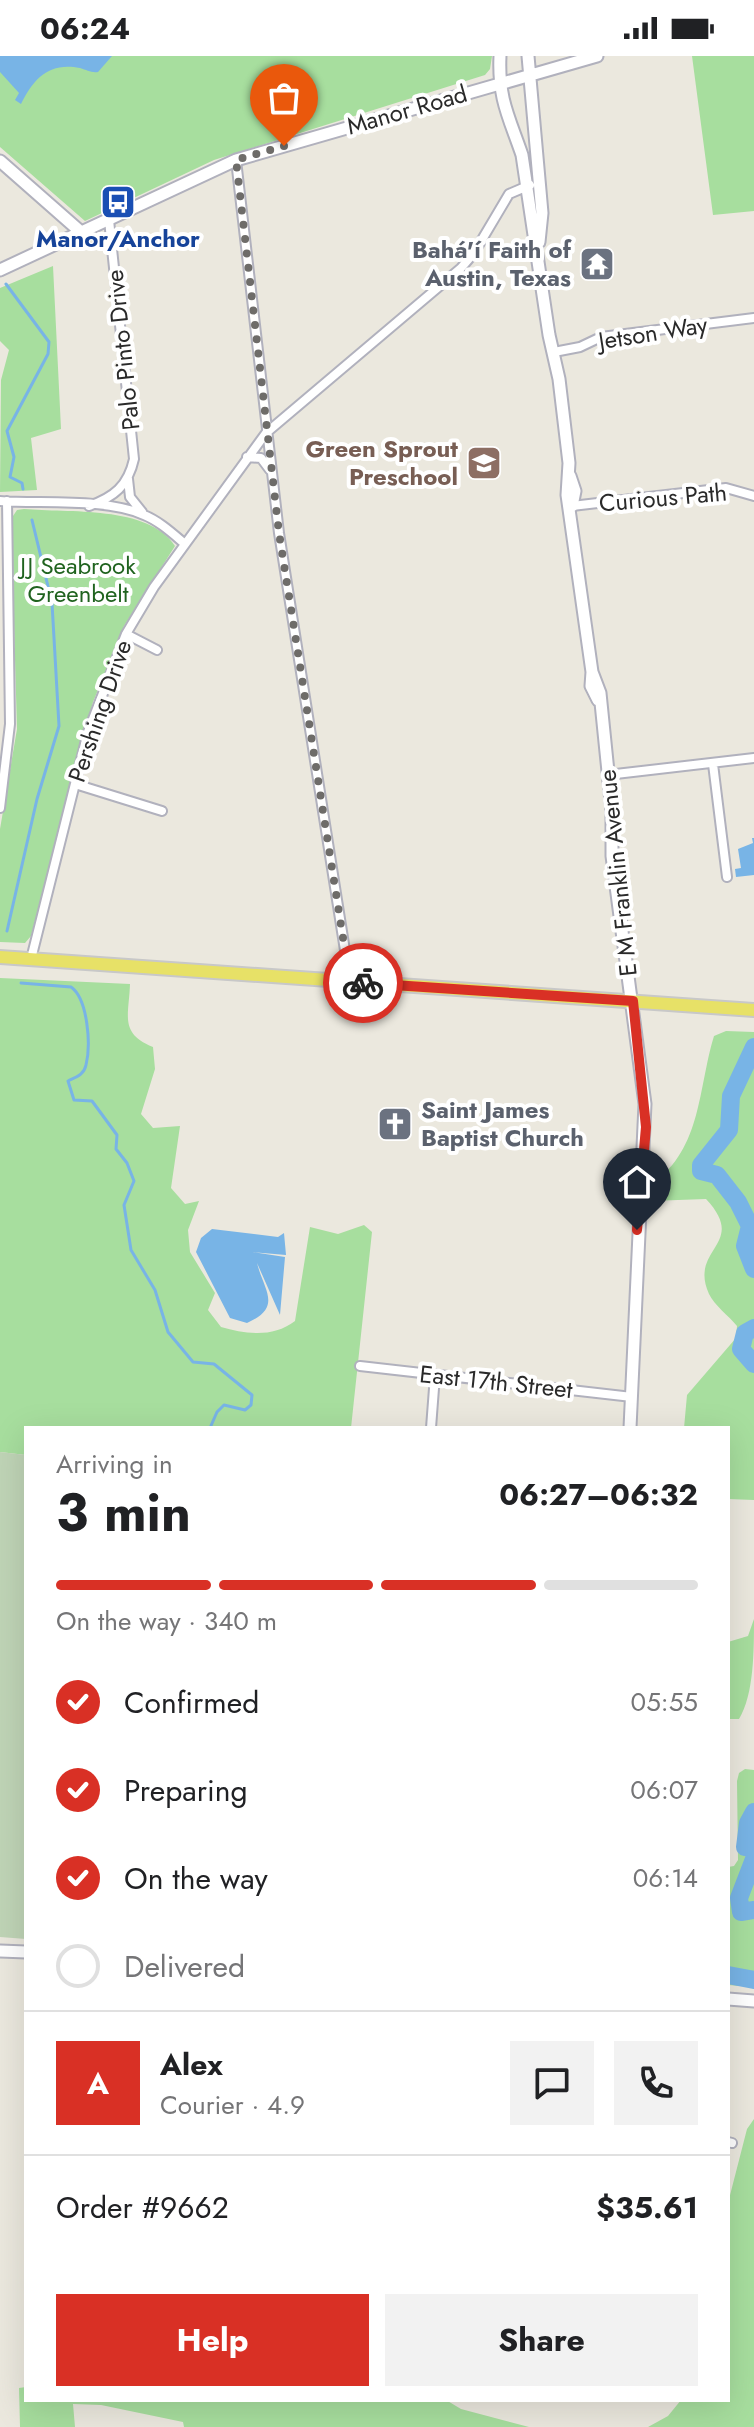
<!DOCTYPE html>
<html lang="en">
<head>
<meta charset="utf-8">
<style>
  :root { --surface:#fff; --page:#f2f2f2; --text:#202124; --muted:#757577; --line:#e0e0e0; --accent:#d93025 }
  body { margin:0; font-family:Jost,sans-serif; background:var(--page); color:var(--text); height:100vh; display:flex; flex-direction:column; font-size:30px; white-space:nowrap }
  * { box-sizing:border-box; margin:0 }
  p { font-size:26px; color:var(--muted) }
  .icon { flex:none; width:44px; height:44px; fill:none; stroke:currentColor; stroke-width:2; stroke-linecap:round; stroke-linejoin:round }
  .map { position:relative; flex:1; overflow:hidden }
  .side { position:absolute; left:24px; top:1370px; width:706px; height:976px; display:flex; flex-direction:column; background:var(--surface); border-radius:0px; box-shadow:0 8px 32px #0002 }
  .side>* { flex:none }
  .pin { position:absolute; display:grid; place-items:center; width:68px; height:68px; color:#fff; margin:-82px -34px; border-radius:50% 50% 50% 0; rotate:-45deg; box-shadow:0 0 8px #0007 }
  .pin .icon { rotate:45deg }
  .courier { position:absolute; display:grid; place-items:center; width:80px; height:80px; margin:-40px; border:6px solid #d93025; border-radius:50%; background:#fff; color:#222; box-shadow:0 2px 10px #0007 }
  .head em { font-style:normal; font-weight:700 }
  .head div { display:flex; flex-direction:column-reverse }
  .head { display:flex; align-items:center; justify-content:space-between; height:136px; padding:0 32px }
  h1 { font-size:52px; font-weight:700; line-height:60px }
  .bar { display:grid; grid-template-columns:repeat(4,1fr); gap:12px 8px; align-content:center; height:96px; padding:0 32px }
  .bar i { height:10px; border-radius:6px; background:var(--line) }
  .bar .selected { background:var(--accent) }
  .bar p { grid-column:span 4 }
  .line { display:flex; align-items:center; gap:20px; padding:0 32px; border-top:2px solid var(--line) }
  .line div { flex:1 }
  .round { display:grid; place-items:center; flex:none; width:84px; height:84px; border-radius:0px; background:var(--page) }
  ol { padding:0 32px; list-style:none }
  li { display:flex; align-items:center; gap:24px; height:88px }
  li p { margin-inline-start:auto }
  li .icon { padding:8px; border-radius:50%; background:var(--accent); color:#fff; stroke-width:4 }
  li:last-child { color:var(--muted) }
  li i { width:44px; height:44px; border:4px solid var(--line); border-radius:50% }
  .action { display:flex; gap:16px; margin-top:auto; padding:16px 32px }
  .action a { flex:1; height:92px; border-radius:0px; background:var(--accent); color:#fff; font-size:32px; font-weight:700; line-height:92px; text-align:center }
  .action a+a { background:var(--page); color:var(--text) }
  .status { display:flex; justify-content:space-between; align-items:center; height:56px; padding:0 40px; background:var(--surface); direction:ltr }
  .status svg { height:22px; fill:currentColor }
  .map>svg:first-child { display:block }
  .green { fill:#a7de9e }
  .cemetery { fill:#bfd4b6 }
  .water { fill:#78b4e6 }
  .lines { fill:none; stroke-linecap:round; stroke-linejoin:round }
  .stream { stroke:#78b4e6; stroke-width:3 }
  .river { stroke:#78b4e6; stroke-width:18 }
  .street-casing { stroke:#b1b1bd; stroke-width:12 }
  .secondary-casing { stroke:#b1b1bd; stroke-width:15 }
  .primary-casing { stroke:#c8c8c8; stroke-width:16 }
  .street { stroke:#fff; stroke-width:8 }
  .secondary { stroke:#fff; stroke-width:11 }
  .primary { stroke:#e7e167; stroke-width:12 }
  .done { stroke:#6e6c69; stroke-width:8; stroke-dasharray:0 14.4 }
  .route { stroke:#d93025; stroke-width:10 }
  .labels { text-anchor:middle; stroke-width:8; stroke-linejoin:round; paint-order:stroke }
  .street-label { font-size:24px; fill:#2a2a2a; stroke:#fff }
  .transit-label { font-size:24px; font-weight:bold; fill:#164399; stroke:#fff }
  .worship-label { font-size:24px; font-weight:bold; fill:#5b616d; stroke:#fff; text-anchor:end }
  .education-label { font-size:24px; font-weight:bold; fill:#785e54; stroke:#fff; text-anchor:end }
  .park-label { font-size:24px; fill:#20631f; stroke:#fff }
</style>
</head>
<body>
<div class="status"><b>06:24</b><svg viewBox="0 0 49 12"><path d="M0 12V9h3v3zM5 12V6h3v6zM10 12V3h3v9zM15 12V0h3v12zM26 1h20v11H26zM47 4h2v5h-2z"/></svg></div>
<div class="map">
<svg width="754" height="2371" viewBox="0 0 754 2371">
  <rect width="100%" height="100%" fill="#ebe8de"/>
  <!-- green -->
  <path class="green" d="M0,0H492L490,13L485,19L214,104L85,165L0,91Z
    M692,0H754V155L713,159Z
    M53,210L61,373L31,382L37,434L0,436L1,324L9,294L0,285V232Z
    M24,453C67,457 149,449 175,490L124,570L93,646L31,880L25,887L0,886V773L17,673L11,463L17,454Z
    M0,922L130,928C129,960 119,977 153,991L155,1013L141,1058L153,1072L180,1070L171,1132L185,1148L199,1145L188,1174L190,1196L215,1237L208,1254L221,1271C246,1278 273,1282 295,1265L310,1171L338,1178L364,1169L372,1176L351,1372H26V1399L0,1396Z
    M726,975L754,976V1444L728,1443V1372H684L687,1339L736,1282L737,1270C729,1260 714,1249 709,1238C688,1192 749,1189 706,1143L650,1145L653,1127C702,1092 698,1032 714,980Z
    M754,1563C754,1594 754,1639 739,1663H728V1586L748,1580Z
    M745,1713L754,1714V1931L728,1929V1811L734,1810L738,1804L737,1725L739,1717Z
    M754,2063V2371H648L668,2360L681,2344H728V2147L747,2073Z
    M26,2331V2344H446L461,2353L529,2371H184L183,2366L101,2349L73,2348L75,2371H20L19,2332Z"/>
  <!-- cemetery -->
  <path class="cemetery" d="M0,1396L26,1399V1883L0,1881Z"/>
  <!-- water -->
  <path class="water" d="M0,0H112L98,16C91,17 87,14 80,12C49,6 34,22 21,48L15,44L19,37L0,16Z
    M752,782H754V819L736,821L735,813L741,812L738,793L753,787Z
    M212,1173L278,1181L284,1177L286,1199L252,1196L285,1201L280,1259L257,1207C264,1235 283,1251 247,1267L230,1262L196,1196L201,1182Z"/>
  <g class="lines">
    <!-- stream -->
    <path class="stream" d="M6,228L49,286L48,298L7,375L14,401L10,421L22,427L23,433
      M7,875L37,743L59,670L52,547L32,464
      M21,927L71,931C88,943 91,989 86,1009C84,1019 76,1021 68,1025L74,1044L92,1045L117,1079L116,1093L127,1107L134,1125L124,1149L131,1194L155,1234L168,1276L193,1306L214,1308L252,1339L251,1349L245,1354L224,1349L217,1356L210,1372"/>
    <!-- river -->
    <path class="river" d="M754,991L731,1040L729,1074L701,1109V1115L717,1119L738,1146L750,1170L745,1190L754,1213
      M754,1272L745,1277L741,1293L754,1308
      M754,1756L748,1767L745,1791L754,1793
      M754,1803L739,1842L741,1856L754,1854
      M728,1919L754,1924"/>
    <!-- street casing -->
    <g class="street-casing">
      <path id="street" d="M236,104L279,477L350,926
        M554,296L580,291L601,281L754,262
        M247,401L261,402L270,414
        M128,423L130,441L142,456
        M0,445C42,448 106,442 144,459C159,465 172,477 185,488
        M89,450C114,441 128,430 134,403L109,164
        M572,450L726,432L754,440
        M126,578L157,594
        M713,708L727,821
        M607,719L754,702
        M75,728L162,755
        M0,752L10,668L7,445
        M31,903L88,676L126,578L154,531L266,377L461,212L474,197L509,138L530,129
        M360,1310L632,1341
        M431,1372L435,1319
        M728,2086L732,2087"/>
    </g>
    <!-- secondary casing -->
    <g class="secondary-casing">
      <path id="secondary" d="M500,0C498,43 509,61 522,99L549,279L559,323L569,407L567,439L592,616L591,630L598,644
        M528,0L542,157L539,186
        M0,105L82,177
        M0,214L236,104L597,0
        M570,420L575,435L572,450
        M592,616L600,637L612,755V800L645,1048L630,1372
        M0,1895L26,1896
        M728,1943L754,1945"/>
    </g>
    <!-- primary casing -->
    <g class="primary-casing">
      <path id="primary" d="M0,901L754,954"/>
    </g>
    <!-- street -->
    <use href="#street" class="street"/>
    <!-- secondary -->
    <use href="#secondary" class="secondary"/>
    <!-- primary -->
    <use href="#primary" class="primary"/>
  </g>
  <g class="lines">
    <!-- done -->
    <path class="done" d="M284,90L236,104L279,477L350,926L363,927"/>
    <!-- route -->
    <path class="route" d="M363,927L633,945L646,1071L637,1174"/>
  </g>
  <!-- icons -->
  <defs>
    <g id="bus-square" transform="scale(1.8)"><rect x="-9" y="-9" width="18" height="18" rx="4" fill="#1a4fb4" stroke="#fff"/><path d="M-5-6H5V4H4V6H2V4H-2V6H-4V4H-5ZM-3.5-4V0h7V-4ZM-3.5 1.2v1.5H-2V1.2ZM2 1.2v1.5H3.5V1.2Z" fill="#fff"/></g>
    <g id="temple-square" transform="scale(1.8)"><rect x="-9" y="-9" width="18" height="18" rx="4" fill="#6b7280" stroke="#fff"/><path d="M0-6L5-2H3V0L6.5 2.5H4V6H1.5V3h-3V6H-4V2.5H-6.5L-3 0V-2H-5Z" fill="#fff"/></g>
    <g id="school-square" transform="scale(1.8)"><rect x="-9" y="-9" width="18" height="18" rx="4" fill="#8d6e63" stroke="#fff"/><path d="M0-5L7-2L0 1L-7-2ZM-4 1L0 2.5L4 1V4Q0 6-4 4Z" fill="#fff"/></g>
    <g id="church-square" transform="scale(1.8)"><rect x="-9" y="-9" width="18" height="18" rx="4" fill="#6b7280" stroke="#fff"/><path d="M-1.2-6h2.4v3.5h3.3v2.4h-3.3V6h-2.4V-.1h-3.3v-2.4h3.3Z" fill="#fff"/></g>
  </defs>
  <g fill-rule="evenodd">
    <use href="#bus-square" x="118" y="146"/>
    <use href="#temple-square" x="597" y="208"/>
    <use href="#school-square" x="484" y="407"/>
    <use href="#church-square" x="395" y="1068"/>
  </g>
  <g class="labels">
    <!-- street labels -->
    <g class="street-label">
      <text transform="translate(407 54) rotate(-16)" y="8">Manor Road</text>
      <text transform="translate(653 277) rotate(-9)" y="8">Jetson Way</text>
      <text transform="translate(123 294) rotate(-96)" y="8">Palo Pinto Drive</text>
      <text transform="translate(663 442) rotate(-5)" y="8">Curious Path</text>
      <text transform="translate(100 655) rotate(-71)" y="8">Pershing Drive</text>
      <text transform="translate(618 817) rotate(-96)" y="8">E M Franklin Avenue</text>
      <text transform="translate(496 1326) rotate(6)" y="8">East 17th Street</text>
    </g>
    <!-- transit labels -->
    <g class="transit-label">
      <text x="118" y="191">Manor/Anchor</text>
    </g>
    <!-- worship labels -->
    <g class="worship-label">
      <text x="571" y="202">Bahá'í Faith of<tspan x="571" dy="28">Austin, Texas</tspan></text>
      <text x="421" y="1062" text-anchor="start">Saint James<tspan x="421" dy="28">Baptist Church</tspan></text>
    </g>
    <!-- education labels -->
    <g class="education-label">
      <text x="458" y="401">Green Sprout<tspan x="458" dy="28">Preschool</tspan></text>
    </g>
    <!-- park labels -->
    <g class="park-label">
      <text x="78" y="518">JJ Seabrook<tspan x="78" dy="28">Greenbelt</tspan></text>
    </g>
  </g>
</svg>
<div class="pin" style="left:284px;top:90px;background:#ea580c"><svg class="icon" aria-label="bag" viewBox="0 0 24 24"><path d="M5 8h14l-1 12H6zM9 8a3 3 0 0 1 6 0"/></svg></div>
<div class="pin" style="left:637px;top:1174px;background:#1f2937"><svg class="icon" aria-label="home" viewBox="0 0 24 24"><path d="M3 11l9-7 9 7M6 9v11h12V9"/></svg></div>
<div class="courier" style="left:363px;top:927px"><svg class="icon" aria-label="bike" viewBox="0 0 24 24"><circle cx="6" cy="16" r="4"/><circle cx="18" cy="16" r="4"/><path d="M6 16l4-8h5l3 8M10 8l3 8H6M13 5h3"/></svg></div>
<section class="side">
<div class="head"><div><h1>3 min</h1><p>Arriving in</p></div><em>06:27–06:32</em></div>
<div class="bar"><i class="selected"></i><i class="selected"></i><i class="selected"></i><i></i><p>On the way · 340 m</p></div>
<ol>
<li><svg class="icon" aria-label="check" viewBox="0 0 24 24"><path d="M5 12l5 5 9-10"/></svg>Confirmed<p>05:55</p></li>
<li><svg class="icon" aria-label="check" viewBox="0 0 24 24"><path d="M5 12l5 5 9-10"/></svg>Preparing<p>06:07</p></li>
<li><svg class="icon" aria-label="check" viewBox="0 0 24 24"><path d="M5 12l5 5 9-10"/></svg>On the way<p>06:14</p></li>
<li><i></i>Delivered</li>
</ol>
<div class="line" style="height:144px"><b class="round" style="background:var(--accent);color:#fff">A</b><div><b>Alex</b><p>Courier · 4.9</p></div><a class="round"><svg class="icon" aria-label="chat" viewBox="0 0 24 24"><path d="M4 5h16v11H9l-5 4z"/></svg></a><a class="round"><svg class="icon" aria-label="phone" viewBox="0 0 24 24"><path d="M5 4h4l2 5-3 2q2 4 5 5l2-3 5 2v4C11 20 4 13 5 4z"/></svg></a></div>
<div class="line" style="height:104px"><div>Order #9662</div><b>$35.61</b></div>
<div class="action"><a>Help</a><a>Share</a></div>
</section>
</div>
</body>
</html>
